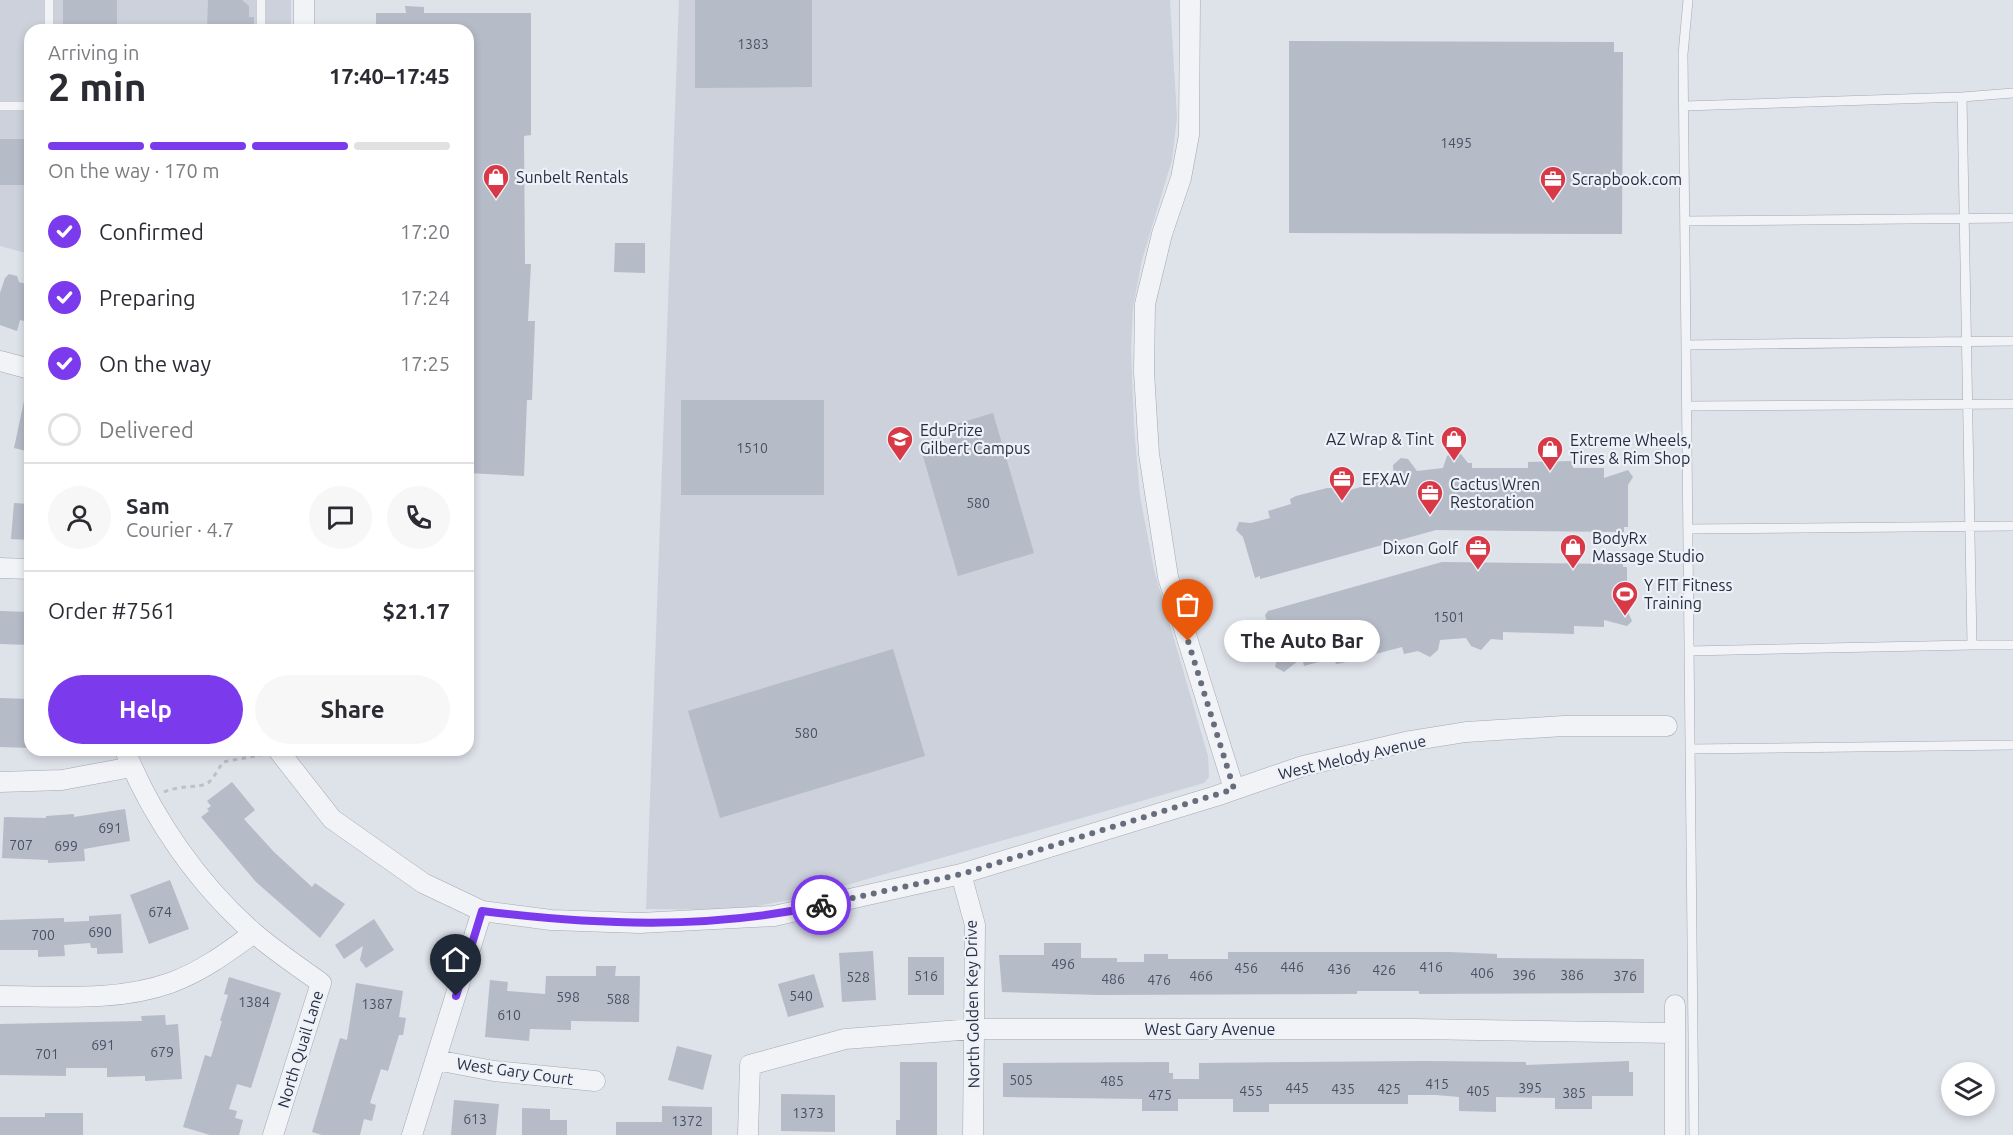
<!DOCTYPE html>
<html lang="en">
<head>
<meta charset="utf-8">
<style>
  :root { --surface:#fff; --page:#f7f7f7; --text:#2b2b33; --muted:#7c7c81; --line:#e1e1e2; --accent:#7c3aed }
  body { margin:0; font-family:Ubuntu,sans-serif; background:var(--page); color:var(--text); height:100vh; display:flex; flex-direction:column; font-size:22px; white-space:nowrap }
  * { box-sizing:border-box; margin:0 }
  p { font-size:20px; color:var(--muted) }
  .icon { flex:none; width:33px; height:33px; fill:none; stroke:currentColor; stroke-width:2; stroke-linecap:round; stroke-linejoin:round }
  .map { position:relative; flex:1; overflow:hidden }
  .panel { position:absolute; left:24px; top:24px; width:450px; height:732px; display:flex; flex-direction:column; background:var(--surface); border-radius:18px; box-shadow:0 3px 9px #0003 }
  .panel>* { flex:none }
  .fabs { position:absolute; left:1941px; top:1062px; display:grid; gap:12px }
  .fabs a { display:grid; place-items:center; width:54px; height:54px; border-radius:50%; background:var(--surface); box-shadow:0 3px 9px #0003; font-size:30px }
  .pin { position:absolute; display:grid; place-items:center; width:51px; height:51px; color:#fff; margin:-62px -26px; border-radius:50% 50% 50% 0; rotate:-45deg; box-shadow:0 0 6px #0007 }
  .pin .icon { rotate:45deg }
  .courier { position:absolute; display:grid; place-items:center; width:60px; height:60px; margin:-30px; border:4px solid #7c3aed; border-radius:50%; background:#fff; color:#222; box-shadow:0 2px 8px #0007 }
  .bubble { position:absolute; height:42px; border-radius:21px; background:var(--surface); box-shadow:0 3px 9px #0003; font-size:20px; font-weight:600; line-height:42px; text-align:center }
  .headline em { font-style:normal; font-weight:600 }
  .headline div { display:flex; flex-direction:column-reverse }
  .headline { display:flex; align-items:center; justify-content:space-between; height:102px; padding:0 24px }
  h1 { font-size:39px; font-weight:600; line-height:45px }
  .bar { display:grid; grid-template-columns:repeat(4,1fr); gap:9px 6px; align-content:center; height:72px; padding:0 24px }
  .bar i { height:8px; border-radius:4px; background:var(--line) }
  .bar .selected { background:var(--accent) }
  .bar p { grid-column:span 4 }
  .line { display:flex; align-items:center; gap:15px; padding:0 24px; border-top:2px solid var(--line) }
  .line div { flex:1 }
  .round { display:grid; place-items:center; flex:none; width:63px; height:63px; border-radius:32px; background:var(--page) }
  ol { padding:0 24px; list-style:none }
  li { display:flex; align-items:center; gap:18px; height:66px }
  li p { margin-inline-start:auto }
  li .icon { padding:6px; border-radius:50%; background:var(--accent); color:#fff; stroke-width:4 }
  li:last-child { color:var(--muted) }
  li i { width:33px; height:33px; border:3px solid var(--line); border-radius:50% }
  .primary-button { display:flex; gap:12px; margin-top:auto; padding:12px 24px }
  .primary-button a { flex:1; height:69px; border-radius:36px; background:var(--accent); color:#fff; font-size:24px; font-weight:600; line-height:69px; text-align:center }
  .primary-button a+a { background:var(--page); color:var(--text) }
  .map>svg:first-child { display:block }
  .built { fill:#ccd1db }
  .building { fill:#b5bbc7 }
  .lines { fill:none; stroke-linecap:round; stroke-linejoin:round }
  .service-casing { stroke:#a3a8b4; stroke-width:10 }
  .minor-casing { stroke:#a3a8b4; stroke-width:21 }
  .path { stroke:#bdc0c8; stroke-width:3; stroke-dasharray:4.5 4.5; stroke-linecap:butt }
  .service { stroke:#f2f3f7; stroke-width:9 }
  .minor { stroke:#f2f3f7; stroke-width:20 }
  .done { stroke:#666d7c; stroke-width:6; stroke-dasharray:0 10.8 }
  .route { stroke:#7c3aed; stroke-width:8 }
  .labels { text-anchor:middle; stroke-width:4.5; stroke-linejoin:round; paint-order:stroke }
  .number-label { font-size:14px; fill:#4a5163 }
  .poi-label { font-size:16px; fill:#262e42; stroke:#eef1f7; text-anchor:start }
  .street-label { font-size:16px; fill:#262e42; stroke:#eef1f7 }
</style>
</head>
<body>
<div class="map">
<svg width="2013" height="1135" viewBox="0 0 2013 1135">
  <rect width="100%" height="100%" fill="#dee2e9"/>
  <!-- built -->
  <path class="built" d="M0,0H291V30H30V254L0,246Z
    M679,0H1170L1177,118L1172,160L1142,260L1133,307L1131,349L1134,427L1140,496L1154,570L1208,756L1209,777L1204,783L801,898L734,910L646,909Z"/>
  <!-- building -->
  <path class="building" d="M63,0H117V26H100V30L63,26Z
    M208,0H242L249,6V17H254V30H207Z
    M695,0H812V87L695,88Z
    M405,6L424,7V13H531V135L524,136L525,264H531L528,321H535L532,400H527L524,476L468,473V30H376V13H406Z
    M1289,41L1614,42V52H1623L1622,234L1289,233Z
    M0,139H30V185H0Z
    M615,243H645V273L614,272Z
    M9,274L17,276L19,282L30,285V318L25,316L24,321L20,320L17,331L0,325V293L5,278Z
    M681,400H824V495H681Z
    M24,401L30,402V452L14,448Z
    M993,413L1034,553L958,576L922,453L951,444L946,427Z
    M1453,452L1460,453L1468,463H1472V468H1528V462L1573,461V468H1604V478L1628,470L1633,477L1628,485V527H1624V532L1436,530L1260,579V576L1255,578L1243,537L1236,530L1239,522L1251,523L1270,518L1268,511L1291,504L1290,499L1296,496L1327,488H1333L1335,494L1394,478L1393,465L1401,458L1408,459L1417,471L1443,468L1447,456Z
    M14,503L30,504V540L11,539Z
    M1442,562L1623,564V567H1627V610L1632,621L1627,626L1604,620V627L1574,626V634L1503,632V640L1491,639L1481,650L1471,646L1466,638L1440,640L1438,650L1430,657L1418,651L1404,654L1402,647L1342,663L1336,664L1334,658L1304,666L1302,658L1284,672L1275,667L1277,658L1265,615L1268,611Z
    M0,611L30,612V645L0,644Z
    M893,649L925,756L720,818L688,711Z
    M0,698L30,699V748L0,747Z
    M232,782L255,810L244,819L274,852L312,887L315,883L345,904L320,938L256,882L201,817L209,811L207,809L211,806L207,801Z
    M125,809L130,841L84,849L85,861L48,863V860L2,858L4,817L46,818V816L74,814V817Z
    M170,880L189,929L149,944L130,895Z
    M121,914L123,953L97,954V948H91L90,943L64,945L65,956L38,957V950H0V920L64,918V922L89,921V916Z
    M374,919L394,950L366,968L360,960L363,946L344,959L335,945Z
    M1044,943H1081V958H1117V962H1144V954H1168V959H1228V952H1449L1497,954V958L1644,959V993L1419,994V991H1357V994L1099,995L1002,992L999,955H1044Z
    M873,951L876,1000L842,1002L839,953Z
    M908,957H944V995H908Z
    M596,966H616L615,976H640L639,1022L571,1021V1030L530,1029L529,1041L485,1037L490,980L508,982L507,991L545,994L546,976H596Z
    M814,974L824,1007L788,1017L778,984Z
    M229,977L281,993L251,1088L237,1084L229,1109L237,1111L235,1118L243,1120L239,1135H210L183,1127L205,1055L211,1057L222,1021H220L228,995L224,994Z
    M356,983L403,991L399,1017L406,1018L403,1035H399L388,1071L381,1069L370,1103L376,1105L372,1121L364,1119L360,1135H322L312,1132L340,1038L347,1040Z
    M165,1015L166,1025L178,1024L182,1079L145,1081V1076L107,1077V1068H66V1076L0,1075V1024L142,1021L141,1016Z
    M677,1046L712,1055L703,1090L668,1080Z
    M1423,1061L1526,1062V1065L1629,1061V1072H1633V1096H1592V1109H1555V1098L1496,1097V1112L1459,1111V1097L1436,1095H1408V1104H1269V1112H1233V1099H1178V1111H1142V1099L1003,1097V1063L1169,1062V1073H1173V1079H1199V1063Z
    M900,1062H937V1135H896V1120H900Z
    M781,1094L835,1095V1132L781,1131Z
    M454,1100L499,1104L496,1135H451Z
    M662,1106L712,1107V1135H616V1122H662Z
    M522,1108L550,1109V1120H567V1135H522Z
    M45,1113H83V1135H0V1117H45Z"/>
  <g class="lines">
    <!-- service casing -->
    <g class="service-casing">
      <path id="service" d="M49,0V30
        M261,0V30
        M1688,0L1683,54L1694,1135
        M2013,93L1962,97L1972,645H2013
        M0,106H30
        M1684,106L1962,97
        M1685,221L2013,218
        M1686,345L2013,341
        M1687,406L2013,404
        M1688,529L2013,526
        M1689,651L1972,645
        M1690,749L2013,745"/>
    </g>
    <!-- minor casing -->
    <g class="minor-casing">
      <path id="minor" d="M1190,0L1189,135L1181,178L1162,234L1145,304L1144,372L1149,454L1168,577L1234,789
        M304,30V0
        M0,361L30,369
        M0,568L30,569
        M125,750C152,818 199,885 254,933C275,951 299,967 321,983L273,1135
        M278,750L332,819L423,883L482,911L551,920L640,923L774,916L961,874L1216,796L1303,766L1410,741L1466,732L1564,726H1667
        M0,782L62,780L132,767
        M961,874L975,925L973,1135
        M0,996C56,996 117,1002 170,983C201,972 228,952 254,933
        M436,1060L494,1071L595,1081
        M412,1135L482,911
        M748,1135L750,1065L845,1039L973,1029H1414L1674,1033
        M1675,1135V1005"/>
    </g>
    <!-- path -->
    <path class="path" d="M164,792C179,785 200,788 208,783C214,778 219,768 223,762L261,755"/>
    <!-- service -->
    <use href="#service" class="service"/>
    <!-- minor -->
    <use href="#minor" class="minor"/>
  </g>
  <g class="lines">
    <!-- done -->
    <path class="done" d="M821,905L962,874L1234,789L1188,641"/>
    <!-- route -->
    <path class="route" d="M456,996L482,911C593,925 711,930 821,905"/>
  </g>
  <!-- icons -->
  <defs>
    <g id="shop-pin" transform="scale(1.35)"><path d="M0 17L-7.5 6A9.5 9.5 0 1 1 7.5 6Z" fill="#d93846" stroke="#eef1f7"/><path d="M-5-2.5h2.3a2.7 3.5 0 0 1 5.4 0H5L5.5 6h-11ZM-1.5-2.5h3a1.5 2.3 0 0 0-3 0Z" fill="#fff"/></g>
    <g id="office-pin" transform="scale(1.35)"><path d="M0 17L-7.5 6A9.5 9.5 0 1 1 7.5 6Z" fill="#d93846" stroke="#eef1f7"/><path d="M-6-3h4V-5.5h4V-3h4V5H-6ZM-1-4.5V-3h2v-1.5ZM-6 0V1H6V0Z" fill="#fff"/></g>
    <g id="school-pin" transform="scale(1.35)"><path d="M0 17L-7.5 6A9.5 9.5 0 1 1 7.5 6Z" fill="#d93846" stroke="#eef1f7"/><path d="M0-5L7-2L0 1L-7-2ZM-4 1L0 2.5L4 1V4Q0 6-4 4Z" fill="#fff"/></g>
    <g id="stadium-pin" transform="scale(1.35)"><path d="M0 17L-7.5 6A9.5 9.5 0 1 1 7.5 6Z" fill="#d93846" stroke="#eef1f7"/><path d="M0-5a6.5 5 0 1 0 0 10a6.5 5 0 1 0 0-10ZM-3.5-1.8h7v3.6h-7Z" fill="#fff"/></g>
  </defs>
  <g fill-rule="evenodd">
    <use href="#shop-pin" x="496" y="177"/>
    <use href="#office-pin" x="1553" y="179"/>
    <use href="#school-pin" x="900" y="439"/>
    <use href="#shop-pin" x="1454" y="439"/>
    <use href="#shop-pin" x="1550" y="449"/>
    <use href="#office-pin" x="1342" y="479"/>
    <use href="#office-pin" x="1430" y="493"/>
    <use href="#shop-pin" x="1573" y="547"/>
    <use href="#office-pin" x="1478" y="548"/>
    <use href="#stadium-pin" x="1625" y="594"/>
  </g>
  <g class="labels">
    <!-- number labels -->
    <g class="number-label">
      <text x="753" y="49">1383</text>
      <text x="1456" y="148">1495</text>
      <text x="752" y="453">1510</text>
      <text x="978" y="508">580</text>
      <text x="1449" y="622">1501</text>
      <text x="806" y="738">580</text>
      <text x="110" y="833">691</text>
      <text x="21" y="850">707</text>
      <text x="66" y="851">699</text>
      <text x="160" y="917">674</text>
      <text x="100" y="937">690</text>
      <text x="43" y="940">700</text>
      <text x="1063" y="969">496</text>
      <text x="1292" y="972">446</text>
      <text x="1431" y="972">416</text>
      <text x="1246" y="973">456</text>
      <text x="1339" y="974">436</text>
      <text x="1384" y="975">426</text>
      <text x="1482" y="978">406</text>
      <text x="1524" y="980">396</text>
      <text x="1572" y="980">386</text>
      <text x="926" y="981">516</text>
      <text x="1201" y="981">466</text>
      <text x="1625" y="981">376</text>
      <text x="858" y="982">528</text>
      <text x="1113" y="984">486</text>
      <text x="1159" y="985">476</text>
      <text x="801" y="1001">540</text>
      <text x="568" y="1002">598</text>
      <text x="618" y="1004">588</text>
      <text x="254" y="1007">1384</text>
      <text x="377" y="1009">1387</text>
      <text x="509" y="1020">610</text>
      <text x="103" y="1050">691</text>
      <text x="162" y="1057">679</text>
      <text x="47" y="1059">701</text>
      <text x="1021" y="1085">505</text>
      <text x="1112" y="1086">485</text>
      <text x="1437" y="1089">415</text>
      <text x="1297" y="1093">445</text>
      <text x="1530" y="1093">395</text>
      <text x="1343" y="1094">435</text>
      <text x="1389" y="1094">425</text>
      <text x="1251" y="1096">455</text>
      <text x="1478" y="1096">405</text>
      <text x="1574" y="1098">385</text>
      <text x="1160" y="1100">475</text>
      <text x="808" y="1118">1373</text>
      <text x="475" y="1124">613</text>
      <text x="687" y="1126">1372</text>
    </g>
    <!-- poi labels -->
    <g class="poi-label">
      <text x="516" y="183">Sunbelt Rentals</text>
      <text x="1572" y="185">Scrapbook.com</text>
      <text x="920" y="436">EduPrize<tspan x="920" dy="18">Gilbert Campus</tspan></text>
      <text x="1434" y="445" text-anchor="end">AZ Wrap &amp; Tint</text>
      <text x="1570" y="446">Extreme Wheels,<tspan x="1570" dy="18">Tires &amp; Rim Shop</tspan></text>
      <text x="1362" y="485">EFXAV</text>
      <text x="1450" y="490">Cactus Wren<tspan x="1450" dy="18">Restoration</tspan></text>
      <text x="1592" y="544">BodyRx<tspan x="1592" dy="18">Massage Studio</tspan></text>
      <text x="1458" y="554" text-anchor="end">Dixon Golf</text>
      <text x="1644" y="591">Y FIT Fitness<tspan x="1644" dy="18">Training</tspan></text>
    </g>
    <!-- street labels -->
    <g class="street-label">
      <text transform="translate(1352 757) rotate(-13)" y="6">West Melody Avenue</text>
      <text transform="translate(972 1004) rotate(-91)" y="6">North Golden Key Drive</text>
      <text x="1210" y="1035">West Gary Avenue</text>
      <text transform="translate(300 1049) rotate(-73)" y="6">North Quail Lane</text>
      <text transform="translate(515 1071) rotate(8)" y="6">West Gary Court</text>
    </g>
  </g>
</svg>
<div class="fabs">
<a><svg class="icon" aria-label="layers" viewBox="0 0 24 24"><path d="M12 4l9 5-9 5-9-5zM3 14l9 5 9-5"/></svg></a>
</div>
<div class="pin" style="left:1188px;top:641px;background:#ea580c"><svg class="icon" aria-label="bag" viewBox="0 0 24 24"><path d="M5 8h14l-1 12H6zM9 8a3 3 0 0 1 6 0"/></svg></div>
<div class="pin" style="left:456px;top:996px;background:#1f2937"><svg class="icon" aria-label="home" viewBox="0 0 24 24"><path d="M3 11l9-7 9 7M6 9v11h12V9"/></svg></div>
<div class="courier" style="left:821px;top:905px"><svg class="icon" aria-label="bike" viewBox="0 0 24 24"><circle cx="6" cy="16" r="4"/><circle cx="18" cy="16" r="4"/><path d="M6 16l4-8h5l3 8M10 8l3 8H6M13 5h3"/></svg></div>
<div class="bubble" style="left:1224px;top:620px;width:156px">The Auto Bar</div>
<section class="panel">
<div class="headline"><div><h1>2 min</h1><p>Arriving in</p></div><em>17:40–17:45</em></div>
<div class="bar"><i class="selected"></i><i class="selected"></i><i class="selected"></i><i></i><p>On the way · 170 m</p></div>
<ol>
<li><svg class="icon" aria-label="check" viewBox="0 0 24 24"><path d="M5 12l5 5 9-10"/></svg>Confirmed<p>17:20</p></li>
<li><svg class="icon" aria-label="check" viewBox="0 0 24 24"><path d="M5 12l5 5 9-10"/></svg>Preparing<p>17:24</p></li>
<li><svg class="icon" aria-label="check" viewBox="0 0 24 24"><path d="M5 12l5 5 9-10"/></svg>On the way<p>17:25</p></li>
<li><i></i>Delivered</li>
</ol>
<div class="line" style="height:108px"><a class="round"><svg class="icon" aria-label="person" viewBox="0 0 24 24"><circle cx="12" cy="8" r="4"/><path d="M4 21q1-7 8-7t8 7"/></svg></a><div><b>Sam</b><p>Courier · 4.7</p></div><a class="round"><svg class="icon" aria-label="chat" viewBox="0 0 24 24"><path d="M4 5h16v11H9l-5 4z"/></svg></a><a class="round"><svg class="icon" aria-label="phone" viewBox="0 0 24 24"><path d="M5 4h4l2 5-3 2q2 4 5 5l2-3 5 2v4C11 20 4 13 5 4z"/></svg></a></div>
<div class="line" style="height:78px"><div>Order #7561</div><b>$21.17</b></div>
<div class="primary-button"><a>Help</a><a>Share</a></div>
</section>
</div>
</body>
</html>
